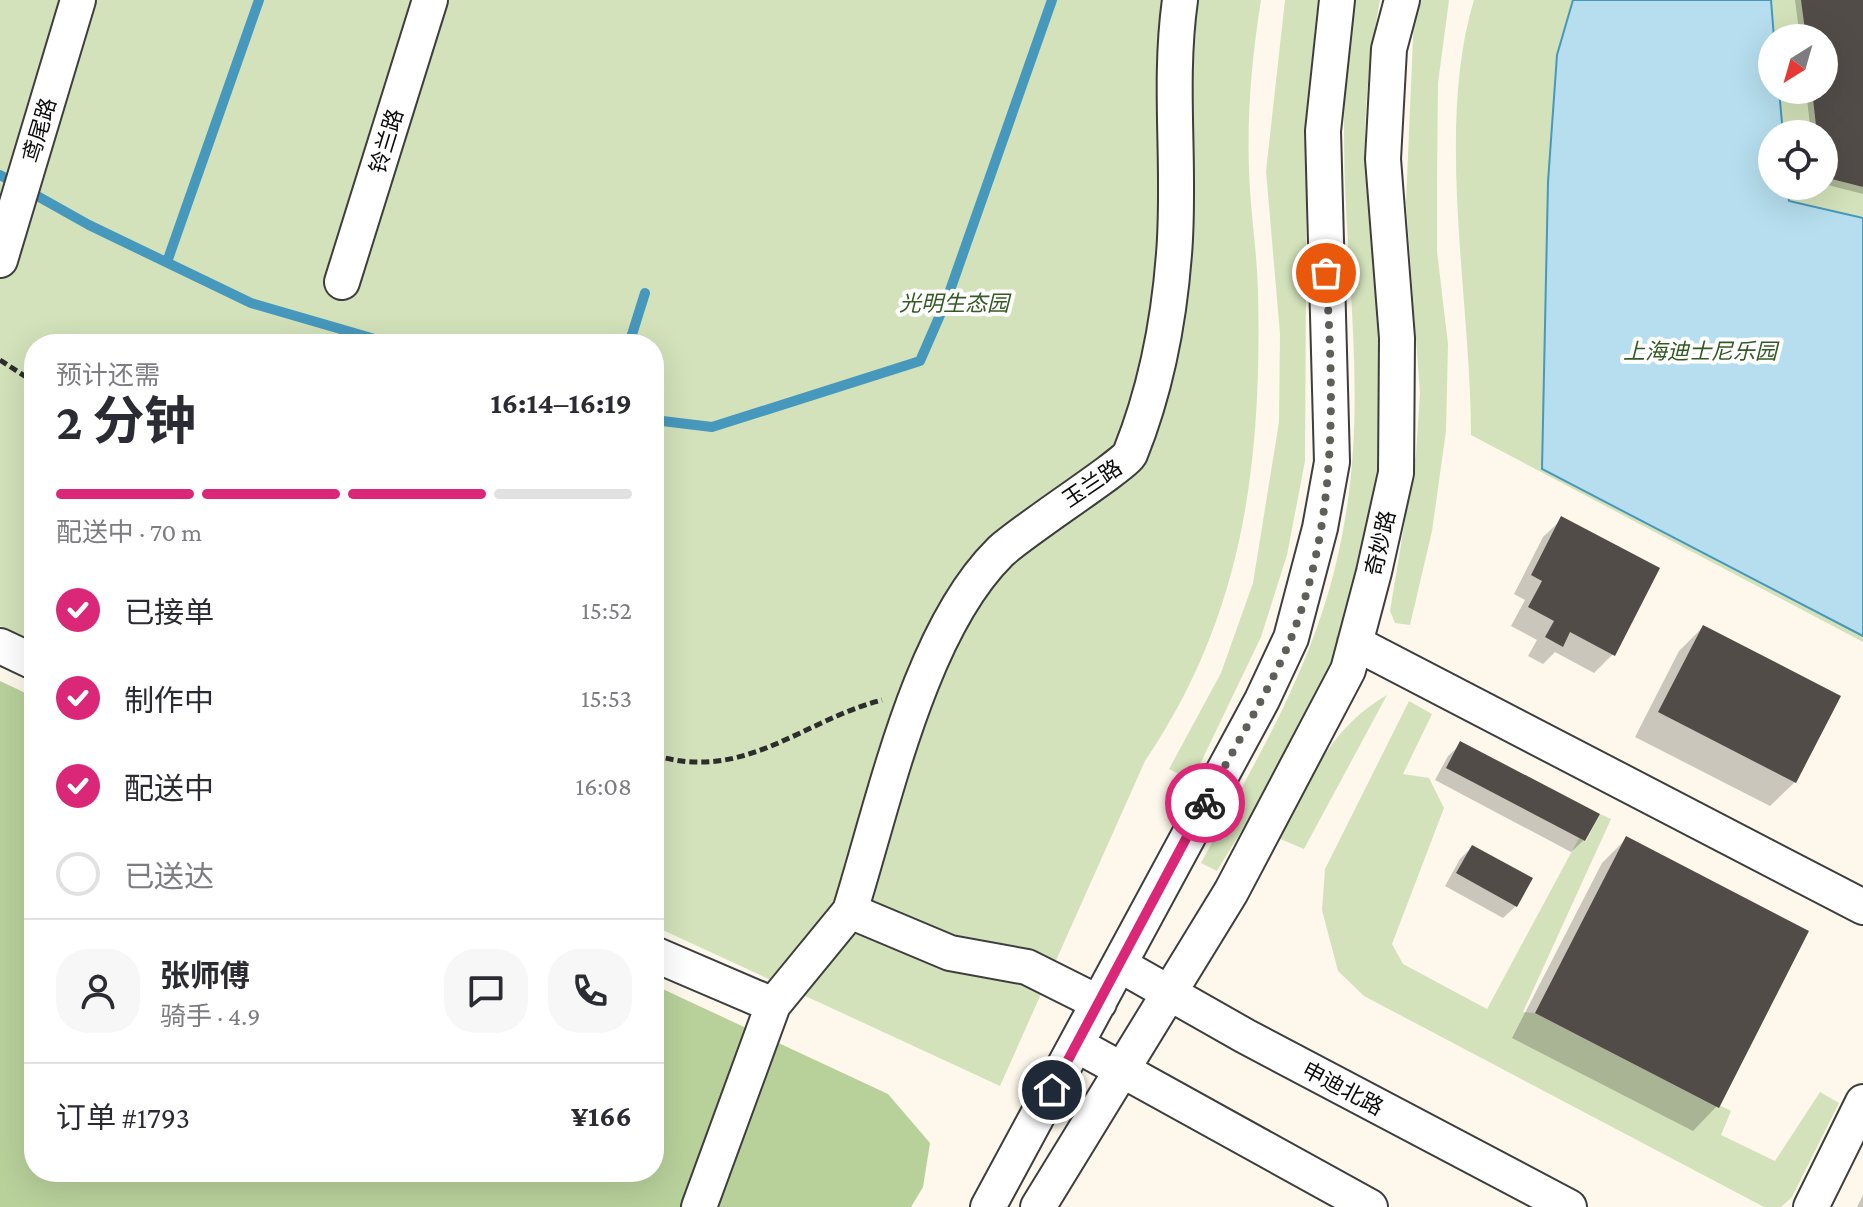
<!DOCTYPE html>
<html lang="zh">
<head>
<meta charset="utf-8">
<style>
  :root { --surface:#fff; --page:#f7f7f7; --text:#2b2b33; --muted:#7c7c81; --line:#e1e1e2; --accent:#db2777 }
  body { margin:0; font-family:"Crimson Pro","Noto Sans SC",serif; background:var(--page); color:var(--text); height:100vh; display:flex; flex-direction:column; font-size:30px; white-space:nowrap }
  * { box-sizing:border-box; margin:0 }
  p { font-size:26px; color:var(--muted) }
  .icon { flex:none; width:44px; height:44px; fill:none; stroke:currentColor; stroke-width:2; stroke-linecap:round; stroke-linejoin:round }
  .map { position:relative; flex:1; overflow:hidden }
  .sheet { position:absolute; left:24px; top:334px; width:640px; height:848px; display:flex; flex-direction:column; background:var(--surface); border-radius:32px; box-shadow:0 8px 32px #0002 }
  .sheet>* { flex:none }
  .needle { width:52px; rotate:217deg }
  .tools { position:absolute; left:1758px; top:24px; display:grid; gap:16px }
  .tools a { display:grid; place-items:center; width:80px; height:80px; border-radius:50%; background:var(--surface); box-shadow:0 8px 32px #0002; font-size:40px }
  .pin { position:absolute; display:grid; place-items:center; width:68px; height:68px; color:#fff; margin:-34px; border:4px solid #fff; border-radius:50%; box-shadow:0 2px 8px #0007 }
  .courier { position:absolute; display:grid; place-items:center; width:80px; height:80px; margin:-40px; border:6px solid #db2777; border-radius:50%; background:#fff; color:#222; box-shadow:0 2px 10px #0007 }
  .headline em { font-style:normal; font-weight:700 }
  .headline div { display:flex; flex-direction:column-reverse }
  .headline { display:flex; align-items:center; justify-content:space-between; height:136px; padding:0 32px }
  h1 { font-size:52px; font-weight:700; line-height:60px }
  .bar { display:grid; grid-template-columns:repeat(4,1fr); gap:12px 8px; align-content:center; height:96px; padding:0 32px }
  .bar i { height:10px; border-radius:6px; background:var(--line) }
  .bar .active { background:var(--accent) }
  .bar p { grid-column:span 4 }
  .line { display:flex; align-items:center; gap:20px; padding:0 32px; border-top:2px solid var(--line) }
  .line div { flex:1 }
  .round { display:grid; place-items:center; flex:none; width:84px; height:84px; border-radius:32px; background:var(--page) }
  ol { padding:0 32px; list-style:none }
  li { display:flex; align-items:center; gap:24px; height:88px }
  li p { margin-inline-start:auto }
  li .icon { padding:8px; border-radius:50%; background:var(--accent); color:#fff; stroke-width:4 }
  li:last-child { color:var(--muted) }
  li i { width:44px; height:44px; border:4px solid var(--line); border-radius:50% }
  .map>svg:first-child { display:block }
  .green { fill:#d3e2ba; fill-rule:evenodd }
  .forest { fill:#b8d19b }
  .water { fill:#b6deee; stroke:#4698bc; stroke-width:2 }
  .shadow { fill:#0003 }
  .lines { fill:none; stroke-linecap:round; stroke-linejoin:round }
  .stream { stroke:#4698bc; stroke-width:10 }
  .building { fill:#524c49 }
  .minor-casing { stroke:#3e3e3e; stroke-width:38 }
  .path { stroke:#2d2d2d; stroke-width:5; stroke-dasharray:8 4; stroke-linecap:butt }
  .minor { stroke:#fff; stroke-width:34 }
  .done { stroke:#605e59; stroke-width:8; stroke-dasharray:0 14.4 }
  .route { stroke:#db2777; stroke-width:10 }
  .labels { text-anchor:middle; stroke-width:8; stroke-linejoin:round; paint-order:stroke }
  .street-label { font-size:22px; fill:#0b0b0b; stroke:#fff }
  .park-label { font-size:22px; font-style:italic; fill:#345a24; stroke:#fff }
</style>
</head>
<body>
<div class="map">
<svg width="1863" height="1207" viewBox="0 0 1863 1207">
  <rect width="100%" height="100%" fill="#fdf8eb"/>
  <!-- green -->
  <path class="green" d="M0,0H1261C1252,56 1247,113 1249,170C1250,210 1257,250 1258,291C1262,463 1244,615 1145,761L1000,1086L654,926V344H34V641L0,626Z
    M1285,0H1318L1307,107L1305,461L1287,555L1261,637L1192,781L1169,769L1221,673L1253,583L1279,422L1280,334L1266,171Z
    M1356,0H1380C1369,60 1362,119 1366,181C1371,264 1388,351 1382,434C1376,516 1348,636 1312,710C1286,765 1248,818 1217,871L1201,863C1264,744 1325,650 1346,513C1374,343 1322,169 1356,0Z
    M1418,0H1449L1438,83L1437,182V251L1448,344L1446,431L1432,531L1410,625L1395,623L1390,611L1416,454L1420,393L1406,202L1414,16Z
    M1474,0H1863V642L1471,435C1471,301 1435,127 1474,0ZM1772,38H1824V90H1772ZM1772,134H1824V186H1772Z
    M1387,695L1304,849L1278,838C1310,782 1329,728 1387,695Z
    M1409,701L1432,714L1403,774L1429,778L1444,808L1392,944L1403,964L1487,1009L1579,838L1586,841L1600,814L1611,819L1523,1012L1535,1013L1731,1111L1721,1135L1775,1161L1820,1092L1839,1103L1792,1197L1781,1207H1764L1364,996L1338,971L1322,910L1325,869Z"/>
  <!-- forest -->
  <path class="forest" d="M0,681L34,697V1172H654V985L888,1094L930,1143L923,1187L911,1207H0Z"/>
  <!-- water -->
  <path class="water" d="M1573,0H1771L1774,38L1772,90H1779L1783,134H1772V186H1787L1789,201L1863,218V636L1542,469L1548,182L1557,55Z"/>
  <!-- shadow -->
  <path class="shadow" d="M1795,0H1863V194L1824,184V134H1811L1806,90H1824V38H1800Z
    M1562,519L1613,654L1594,673L1555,652L1543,664L1528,656L1537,640L1511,626L1525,600L1514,594L1543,537Z
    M1703,627L1795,782L1770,806L1635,737L1679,651Z
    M1461,744L1584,840L1571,852L1435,780L1448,756Z
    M1626,839L1717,1106L1693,1131L1512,1038L1602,863Z
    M1472,847L1516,906L1503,918L1445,886L1460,859Z
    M1863,1195V1207H1857Z"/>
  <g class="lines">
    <!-- stream -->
    <path class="stream" d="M0,175L89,225L251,303L392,344
      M167,262L259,0
      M629,344L645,293
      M654,420L712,427L920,361L947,299L1052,0"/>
  </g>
  <!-- building -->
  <path class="building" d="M1801,0H1863V187L1824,177V134H1817L1812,90H1824V38H1806Z
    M1561,516L1660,568L1615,656L1570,632L1563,647L1545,637L1554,621L1528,607L1542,581L1531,575Z
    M1703,625L1841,696L1796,783L1658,712Z
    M1460,741L1600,814L1585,841L1446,768Z
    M1626,836L1809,931L1719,1108L1535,1013Z
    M1472,845L1533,878L1517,907L1456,873Z"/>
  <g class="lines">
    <!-- minor casing -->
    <g class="minor-casing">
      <path id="minor" d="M0,260L78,0
        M342,282L430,0
        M1355,643L1863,907
        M0,646L34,662
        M850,911C884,803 919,632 1000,552C1019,533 1126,464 1130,454C1155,392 1169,320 1174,254C1181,169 1168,85 1180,0
        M654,954L773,1005L850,911L950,953L1027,967L1099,1003
        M1120,965L1245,1036L1569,1207
        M1077,1045L1370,1207
        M699,1207L773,1005
        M988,1207L1262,700L1291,638L1320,528L1332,462L1323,131L1337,0
        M1038,1207L1231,892L1348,670L1374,572L1396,473L1397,338L1383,159L1389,49L1402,0
        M1811,1207L1863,1102"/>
    </g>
    <!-- path -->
    <path class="path" d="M0,360L34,382
      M654,755C744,783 801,721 882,700"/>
    <!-- minor -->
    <use href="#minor" class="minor"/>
  </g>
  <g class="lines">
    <!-- done -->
    <path class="done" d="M1205,803C1233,749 1266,697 1290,641C1338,521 1334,398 1326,273"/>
    <!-- route -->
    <path class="route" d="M1052,1090L1205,803"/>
  </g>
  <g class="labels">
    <!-- street labels -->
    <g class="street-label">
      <text transform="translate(39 130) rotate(-73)" y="8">鸢尾路</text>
      <text transform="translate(386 141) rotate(-73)" y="8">铃兰路</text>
      <text transform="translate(1092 483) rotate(-34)" y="8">玉兰路</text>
      <text transform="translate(1380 543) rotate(-77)" y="8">奇妙路</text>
      <text transform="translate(1343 1088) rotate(28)" y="8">申迪北路</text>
    </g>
    <!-- park labels -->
    <g class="park-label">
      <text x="954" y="311">光明生态园</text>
      <text x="1700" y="359">上海迪士尼乐园</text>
    </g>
  </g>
</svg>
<div class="tools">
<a><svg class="needle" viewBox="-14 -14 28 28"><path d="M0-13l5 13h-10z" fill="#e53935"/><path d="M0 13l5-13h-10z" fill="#7c7c81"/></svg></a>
<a><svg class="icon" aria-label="locate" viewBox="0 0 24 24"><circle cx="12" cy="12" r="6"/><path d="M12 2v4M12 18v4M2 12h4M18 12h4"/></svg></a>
</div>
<div class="pin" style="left:1326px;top:273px;background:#ea580c"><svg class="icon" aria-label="bag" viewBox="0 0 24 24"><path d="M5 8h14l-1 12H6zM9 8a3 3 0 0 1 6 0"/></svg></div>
<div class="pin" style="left:1052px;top:1090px;background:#1f2937"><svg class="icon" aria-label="home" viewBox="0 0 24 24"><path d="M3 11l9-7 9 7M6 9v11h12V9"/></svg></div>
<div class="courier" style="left:1205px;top:803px"><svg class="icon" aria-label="bike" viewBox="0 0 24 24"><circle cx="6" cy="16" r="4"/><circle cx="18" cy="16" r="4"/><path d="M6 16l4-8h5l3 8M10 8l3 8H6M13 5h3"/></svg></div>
<section class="sheet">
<div class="headline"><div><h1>2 分钟</h1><p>预计还需</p></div><em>16:14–16:19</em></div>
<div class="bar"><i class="active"></i><i class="active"></i><i class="active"></i><i></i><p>配送中 · 70 m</p></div>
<ol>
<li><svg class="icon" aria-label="check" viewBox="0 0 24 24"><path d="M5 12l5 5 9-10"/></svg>已接单<p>15:52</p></li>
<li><svg class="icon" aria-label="check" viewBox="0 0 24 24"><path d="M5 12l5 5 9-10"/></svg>制作中<p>15:53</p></li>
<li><svg class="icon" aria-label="check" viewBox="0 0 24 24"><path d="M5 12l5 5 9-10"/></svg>配送中<p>16:08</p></li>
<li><i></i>已送达</li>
</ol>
<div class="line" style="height:144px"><a class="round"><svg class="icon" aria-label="person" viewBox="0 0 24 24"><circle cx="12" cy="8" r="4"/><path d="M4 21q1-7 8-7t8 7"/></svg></a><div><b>张师傅</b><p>骑手 · 4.9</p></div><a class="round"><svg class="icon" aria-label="chat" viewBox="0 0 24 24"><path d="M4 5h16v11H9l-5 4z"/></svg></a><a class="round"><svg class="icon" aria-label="phone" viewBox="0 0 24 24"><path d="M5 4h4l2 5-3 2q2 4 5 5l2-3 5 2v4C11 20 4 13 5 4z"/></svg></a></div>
<div class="line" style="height:104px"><div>订单 #1793</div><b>¥166</b></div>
</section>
</div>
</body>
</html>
